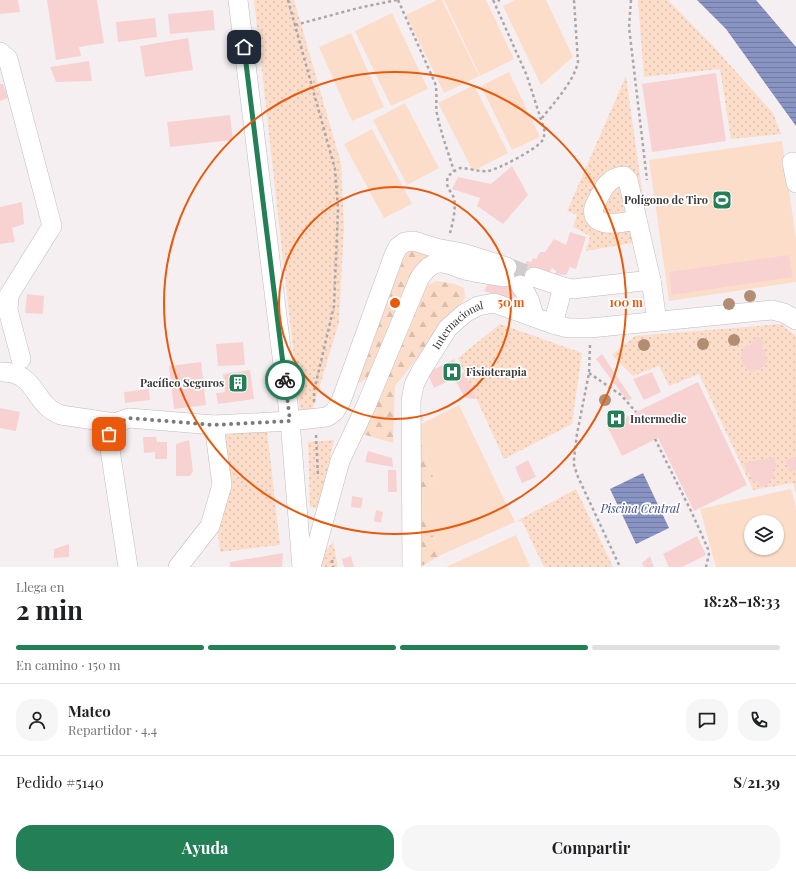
<!DOCTYPE html>
<html lang="es">
<head>
<meta charset="utf-8">
<style>
  :root { --surface:#fff; --page:#f6f6f6; --text:#202124; --muted:#757577; --line:#e0e0e0; --accent:#227f56 }
  body { margin:0; font-family:"Playfair Display",serif; background:var(--page); color:var(--text); height:100vh; display:flex; flex-direction:column; font-size:15px; white-space:nowrap }
  * { box-sizing:border-box; margin:0 }
  p { font-size:13px; color:var(--muted) }
  .icon { flex:none; width:22px; height:22px; fill:none; stroke:currentColor; stroke-width:2; stroke-linecap:round; stroke-linejoin:round }
  .map { position:relative; height:567px; overflow:hidden }
  .side { display:flex; flex-direction:column; background:var(--surface); flex:1 }
  .side>* { flex:none }
  .fabs { position:absolute; left:744px; top:515px; display:grid; gap:8px }
  .fabs a { display:grid; place-items:center; width:40px; height:40px; border-radius:50%; background:var(--surface); box-shadow:0 1px 3px #0004; font-size:20px }
  .pin { position:absolute; display:grid; place-items:center; width:34px; height:34px; color:#fff; margin:-17px; border-radius:8px; box-shadow:0 2px 6px #0006 }
  .courier { position:absolute; display:grid; place-items:center; width:40px; height:40px; margin:-20px; border:3px solid #227f56; border-radius:50%; background:#fff; color:#222; box-shadow:0 1px 5px #0007 }
  .headline em { font-style:normal; font-weight:700 }
  .headline div { display:flex; flex-direction:column-reverse }
  .headline { display:flex; align-items:center; justify-content:space-between; height:68px; padding:0 16px }
  h1 { font-size:26px; font-weight:700; line-height:30px }
  .bar { display:grid; grid-template-columns:repeat(4,1fr); gap:6px 4px; align-content:center; height:48px; padding:0 16px }
  .bar i { height:5px; border-radius:3px; background:var(--line) }
  .bar .current { background:var(--accent) }
  .bar p { grid-column:span 4 }
  .line { display:flex; align-items:center; gap:10px; padding:0 16px; border-top:1px solid var(--line) }
  .line div { flex:1 }
  .round { display:grid; place-items:center; flex:none; width:42px; height:42px; border-radius:16px; background:var(--page) }
  .primary-button { display:flex; gap:8px; margin-top:auto; padding:8px 16px }
  .primary-button a { flex:1; height:46px; border-radius:16px; background:var(--accent); color:#fff; font-size:16px; font-weight:700; line-height:46px; text-align:center }
  .primary-button a+a { background:var(--page); color:var(--text) }
  .map>svg:first-child { display:block }
  .grass { fill:url(#grass-dots) }
  .forest { fill:url(#forest-firs) }
  .pitch { fill:#fcddc9; fill-rule:evenodd }
  .water { fill:url(#water-rules) }
  .building { fill:#f8d2d1 }
  .lines { fill:none; stroke-linecap:round; stroke-linejoin:round }
  .minor-tunnel { stroke:#d0cbcd; stroke-width:19; stroke-dasharray:19 10; stroke-linecap:butt }
  .minor-casing { stroke:#c1bbbe; stroke-width:20 }
  .path { stroke:#aaa5a8; stroke-width:2.5; stroke-dasharray:3 3; stroke-linecap:butt }
  .minor { stroke:#fff; stroke-width:19 }
  .tree { fill:#b18e73 }
  .done { stroke:#7d797b; stroke-width:4; stroke-dasharray:0 7.2 }
  .route { stroke:#227f56; stroke-width:5 }
  .ring { fill:none; stroke:#e8590c; stroke-width:2 }
  .labels { text-anchor:middle; stroke-width:3.5; stroke-linejoin:round; paint-order:stroke }
  .poi-label { font-size:11px; font-weight:bold; fill:#3c3a3b; stroke:#fff; text-anchor:end }
  .street-label { font-size:11px; fill:#3c3a3b; stroke:#fff }
  .water-label { font-size:12px; font-style:italic; fill:#414b88; stroke:#fff }
  .centre { fill:#e8590c; stroke:#fff; stroke-width:2 }
  .ring-label { font-size:12px; text-anchor:middle; font-weight:bold; fill:#e8590c; stroke:#fff; stroke-width:3.5; stroke-linejoin:round; paint-order:stroke }
</style>
</head>
<body>
<div class="map">
<svg width="796" height="567" viewBox="0 0 796 567">
  <defs>
    <pattern id="grass-dots" width="8" height="8" patternUnits="userSpaceOnUse"><rect width="8" height="8" fill="#fcddc9"/><path d="M2 2h.1M6 6h.1" fill="none" stroke="#d9beae" stroke-width="1.8" stroke-linecap="round"/></pattern>
    <pattern id="forest-firs" width="22" height="20" patternUnits="userSpaceOnUse"><rect width="22" height="20" fill="#fcddc9"/><path d="M5 1l3.5 6h-7zM16 11l3.5 6h-7z" fill="#d9beae"/></pattern>
    <pattern id="water-rules" width="6" height="5" patternUnits="userSpaceOnUse"><rect width="6" height="5" fill="#8994c3"/><path d="M0 2.5h6" fill="none" stroke="#717aa0"/></pattern>
  </defs>
  <rect width="100%" height="100%" fill="#f5eff2"/>
  <!-- grass -->
  <path class="grass" d="M254,0H294L341,163L344,226L339,322L312,412L300,411Z
    M638,0H668L714,47L773,113L781,134L731,139L720,69L644,77Z
    M626,76L649,240L586,251L590,236L573,227L577,215L567,211Z
    M500,324L582,353L572,424L504,459L458,358Z
    M781,324L796,336V494L793,483L753,490L699,374L669,386L659,366L633,376L612,355L635,336Z
    M267,430L280,545L220,552L207,437Z
    M334,440L319,508L310,507L308,442Z
    M576,489L613,567H544L522,521L515,522Z
    M333,542L338,567H316V563Z"/>
  <!-- forest -->
  <path class="forest" d="M415,251L428,254L371,377L358,383L404,257L408,252Z
    M437,281L455,284L464,288L465,298L395,386L393,443L359,433L427,285Z
    M416,404L424,419L415,427L435,482L415,493L441,555L420,567L415,557L413,405Z"/>
  <!-- pitch -->
  <path class="pitch" d="M437,0H442L479,76L444,93L406,15Z
    M444,0H486L514,59L480,76Z
    M515,0H546L573,57L541,85L503,6Z
    M392,13L428,89L391,106L355,31Z
    M351,33L384,107L352,121L319,47Z
    M509,72L540,137L512,150L481,86Z
    M474,85L508,153L473,171L438,103Z
    M405,103L439,168L407,185L373,120Z
    M372,129L412,204L384,218L344,144Z
    M782,141L796,239V282L669,301L649,160Z
    M459,405L515,522L441,555L415,493L435,482L415,427Z
    M791,489L796,507V567H716L700,509ZM751,522H777V548H751Z
    M516,535L530,567H446Z"/>
  <!-- water -->
  <path class="water" d="M697,0H756L796,47V126L726,29Z
    M643,473L669,528L636,544L610,489Z"/>
  <!-- building -->
  <path class="building" d="M0,0H18L20,12L0,14Z
    M47,0H97L104,43L79,47L81,56L56,60Z
    M213,10L215,30L170,34L168,14Z
    M155,18L157,37L118,42L116,22Z
    M188,38L193,70L145,77L140,46Z
    M89,61L92,81L56,82L50,67Z
    M716,73L726,141L652,152L642,84Z
    M0,84H3L8,98L0,101Z
    M230,115L233,140L170,147L167,122Z
    M512,166L528,195L503,224L477,206L480,198L452,189L458,177L491,184Z
    M22,202L24,224L12,228L15,242L0,244V207Z
    M570,232L586,237L576,269L570,267L566,275L555,274L556,271L552,268L545,280L522,279L513,301L484,291L490,281L508,270L517,269L519,264L525,265L527,261L531,262L533,258L536,259L540,252H545L554,239L566,245Z
    M789,255L793,277L672,295L669,272Z
    M27,294L44,296L43,314L25,313Z
    M757,336L764,342L762,348L766,351L765,356L768,361L761,369L751,372L742,364V351L745,345L749,346Z
    M243,342L245,365L218,366L216,344Z
    M602,354L632,399L628,400L626,399L596,359Z
    M454,359L460,375L464,372L477,399L465,398L454,378L434,388L427,373Z
    M201,362L206,405L174,409L169,366Z
    M250,370L254,399L218,404L216,393L225,392L223,374Z
    M652,372L661,392L644,400L633,379Z
    M698,382L747,485L694,511L658,438L622,456L607,426Z
    M149,389L150,400L125,403L124,392Z
    M0,408L20,412L16,431L0,428Z
    M143,437H156L157,442H167V459H155V452L144,453Z
    M189,440L193,471L190,476H176V444Z
    M368,451L392,458L393,467L365,462Z
    M774,457L777,468L773,470L775,476L772,478L767,485L760,487L758,481L752,482L750,473L747,472L744,463Z
    M796,457V470L789,472L786,460Z
    M528,460L536,477L522,483L515,467Z
    M388,470H396L397,492H388Z
    M352,496L363,498L361,508L351,507Z
    M376,510L383,512L381,523L374,521Z
    M697,536L706,555L682,567H669L663,554Z
    M69,544V557L54,558V549Z
    M283,553L282,567H230V562Z
    M351,556L354,567H344L342,559Z
    M650,556L654,567H644L642,563Z"/>
  <g class="lines">
    <!-- minor-tunnel -->
    <path class="minor-tunnel" d="M507,267L534,277"/>
    <!-- minor casing -->
    <g class="minor-casing">
      <g id="minor">
        <path d="M238,0L290,421L302,567"/>
        <path d="M0,52L8,59L52,226L9,295L8,310L21,359"/>
        <path d="M792,162L796,183"/>
        <path d="M637,220C624,222 589,231 594,207C601,193 606,177 624,176L628,180L651,280"/>
        <path d="M534,277L563,287L553,324"/>
        <path d="M520,285C529,296 531,304 534,317"/>
        <path d="M563,287L573,289L651,280L657,321"/>
        <path d="M0,372C38,371 32,405 61,415L115,423"/>
        <path d="M128,567L109,443V434L111,428L115,423L129,418L214,425L290,421L327,417L335,411L341,401L394,255L398,247L405,242L414,241L436,248L463,253L507,267"/>
        <path d="M178,567L210,526L222,485L214,425"/>
        <path d="M311,567L340,461L366,406L419,279C423,273 427,267 434,264C445,260 455,267 465,270C477,273 491,275 505,277"/>
        <path id="s1" d="M412,567L411,401L414,385L421,371L448,328L465,313L478,306L494,303L553,324L568,328H590L772,310L784,313L796,320"/>
      </g>
    </g>
    <!-- path -->
    <path class="path" d="M288,0L335,169L338,209L334,306L314,391V402
      M398,0L435,83C438,94 435,103 437,114C441,133 448,152 454,171
      M493,0L494,2L500,0
      M631,0L629,27L647,180
      M295,25L358,8L397,0
      M542,118C554,103 574,81 578,62L574,0
      M450,233C453,222 456,209 454,198C452,193 446,187 447,181C448,174 454,171 460,168C469,168 478,172 488,171C499,169 535,150 542,141C544,138 544,135 545,132L527,76L494,2
      M590,345L589,373L577,434L574,459V465L578,477L620,567
      M589,373L621,395L636,412
      M316,435L318,476
      M655,439L692,513L708,549L709,554L706,567
      M332,560L333,567"/>
    <!-- minor -->
    <use href="#minor" class="minor"/>
  </g>
  <!-- trees -->
  <g class="tree">
    <circle cx="750" cy="296" r="6"/>
    <circle cx="729" cy="304" r="6"/>
    <circle cx="734" cy="340" r="6"/>
    <circle cx="703" cy="344" r="6"/>
    <circle cx="644" cy="345" r="6"/>
    <circle cx="605" cy="400" r="6"/>
  </g>
  <g class="lines">
    <!-- done -->
    <path class="done" d="M109,434L111,428L115,424L129,418L214,425L290,421L285,380"/>
    <!-- route -->
    <path class="route" d="M244,47L285,380"/>
  </g>
  <!-- distance rings -->
  <g class="ring">
    <circle cx="395" cy="303" r="116"/>
    <circle cx="395" cy="303" r="231"/>
  </g>
  <!-- icons -->
  <defs>
    <g id="stadium-square" transform="scale(1)"><rect x="-9" y="-9" width="18" height="18" rx="4" fill="#227f56" stroke="#fff"/><path d="M0-5a6.5 5 0 1 0 0 10a6.5 5 0 1 0 0-10ZM-3.5-1.8h7v3.6h-7Z" fill="#fff"/></g>
    <g id="hospital-square" transform="scale(1)"><rect x="-9" y="-9" width="18" height="18" rx="4" fill="#227f56" stroke="#fff"/><path d="M-5-5h3v3.5h4V-5h3V5h-3V1.5h-4V5h-3Z" fill="#fff"/></g>
    <g id="building-square" transform="scale(1)"><rect x="-9" y="-9" width="18" height="18" rx="4" fill="#227f56" stroke="#fff"/><path d="M-4-6H4V6H1V3H-1V6H-4ZM-2.5-4.3h1.7v1.8h-1.7ZM.8-4.3h1.7v1.8H.8ZM-2.5-1h1.7V.8h-1.7ZM.8-1h1.7V.8H.8Z" fill="#fff"/></g>
  </defs>
  <g fill-rule="evenodd">
    <use href="#stadium-square" x="722" y="200"/>
    <use href="#hospital-square" x="452" y="372"/>
    <use href="#building-square" x="238" y="383"/>
    <use href="#hospital-square" x="616" y="419"/>
  </g>
  <g class="labels">
    <!-- poi labels -->
    <g class="poi-label">
      <text x="708" y="204">Polígono de Tiro</text>
      <text x="466" y="376" text-anchor="start">Fisioterapia</text>
      <text x="224" y="387">Pacífico Seguros</text>
      <text x="630" y="423" text-anchor="start">Intermedic</text>
    </g>
    <!-- street labels -->
    <g class="street-label">
      <text dy="4" stroke="none"><textPath href="#s1" startOffset="258">Internacional</textPath></text>
    </g>
    <!-- water labels -->
    <g class="water-label">
      <text x="640" y="513">Piscina Central</text>
    </g>
  </g>
  <circle cx="395" cy="303" r="6" class="centre"/>
  <g class="ring-label">
    <text x="511" y="307">50 m</text>
    <text x="626" y="307">100 m</text>
  </g>
</svg>
<div class="fabs">
<a><svg class="icon" aria-label="layers" viewBox="0 0 24 24"><path d="M12 4l9 5-9 5-9-5zM3 14l9 5 9-5"/></svg></a>
</div>
<div class="pin" style="left:109px;top:434px;background:#ea580c"><svg class="icon" aria-label="bag" viewBox="0 0 24 24"><path d="M5 8h14l-1 12H6zM9 8a3 3 0 0 1 6 0"/></svg></div>
<div class="pin" style="left:244px;top:47px;background:#1f2937"><svg class="icon" aria-label="home" viewBox="0 0 24 24"><path d="M3 11l9-7 9 7M6 9v11h12V9"/></svg></div>
<div class="courier" style="left:285px;top:380px"><svg class="icon" aria-label="bike" viewBox="0 0 24 24"><circle cx="6" cy="16" r="4"/><circle cx="18" cy="16" r="4"/><path d="M6 16l4-8h5l3 8M10 8l3 8H6M13 5h3"/></svg></div>
</div>
<section class="side">
<div class="headline"><div><h1>2 min</h1><p>Llega en</p></div><em>18:28–18:33</em></div>
<div class="bar"><i class="current"></i><i class="current"></i><i class="current"></i><i></i><p>En camino · 150 m</p></div>
<div class="line" style="height:72px"><a class="round"><svg class="icon" aria-label="person" viewBox="0 0 24 24"><circle cx="12" cy="8" r="4"/><path d="M4 21q1-7 8-7t8 7"/></svg></a><div><b>Mateo</b><p>Repartidor · 4.4</p></div><a class="round"><svg class="icon" aria-label="chat" viewBox="0 0 24 24"><path d="M4 5h16v11H9l-5 4z"/></svg></a><a class="round"><svg class="icon" aria-label="phone" viewBox="0 0 24 24"><path d="M5 4h4l2 5-3 2q2 4 5 5l2-3 5 2v4C11 20 4 13 5 4z"/></svg></a></div>
<div class="line" style="height:52px"><div>Pedido #5140</div><b>S/21.39</b></div>
<div class="primary-button"><a>Ayuda</a><a>Compartir</a></div>
</section>
</body>
</html>
